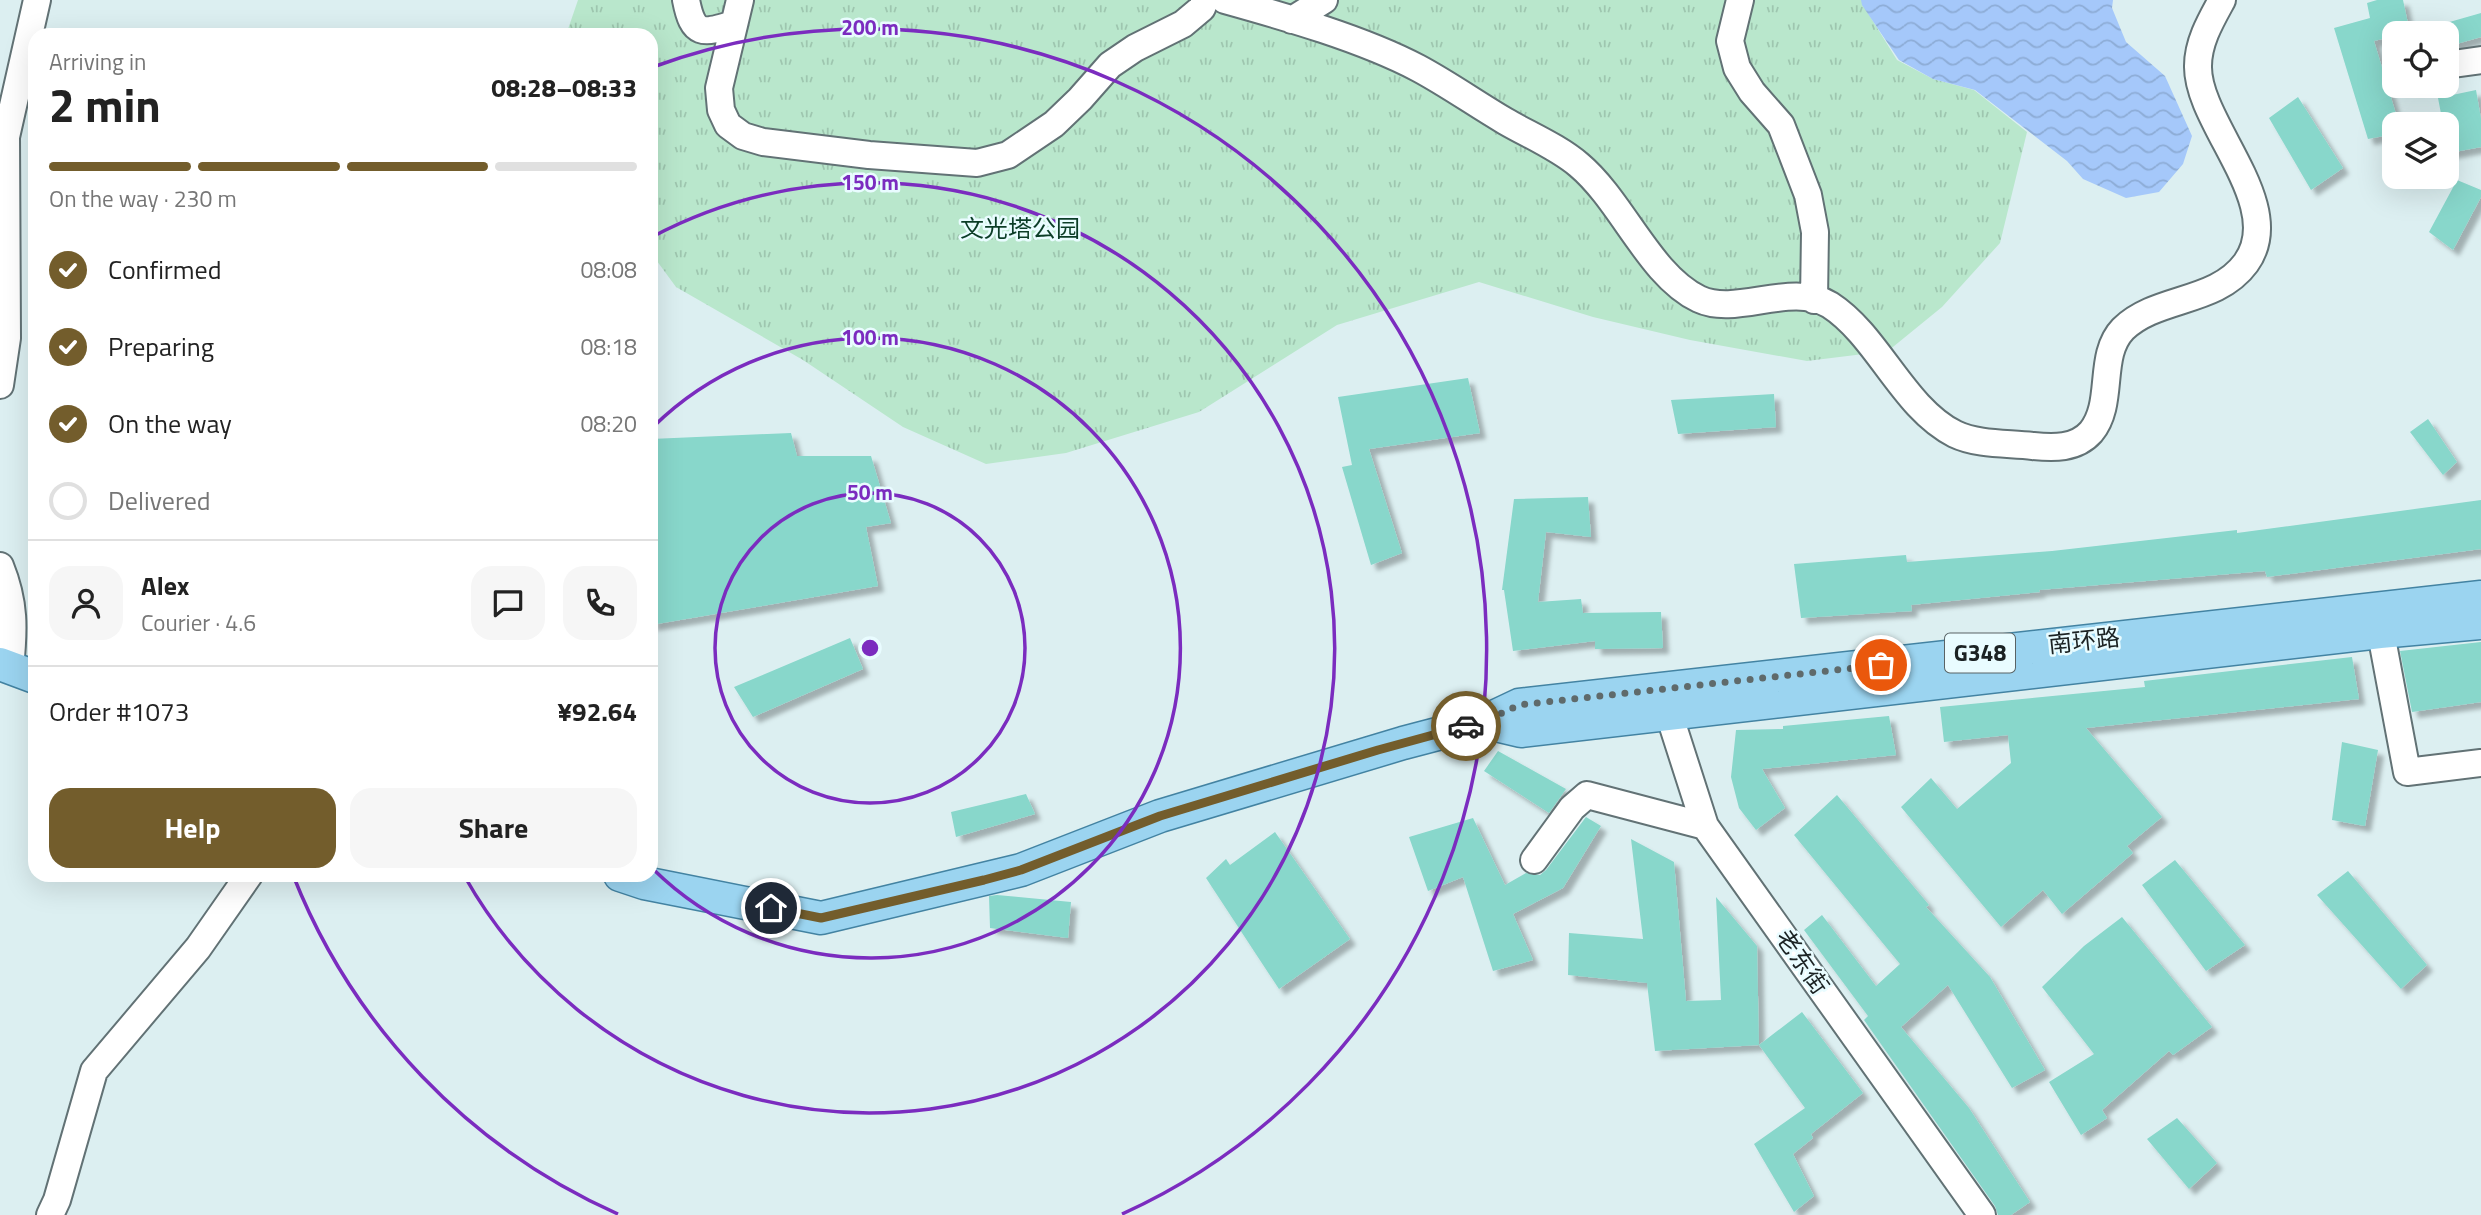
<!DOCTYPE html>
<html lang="en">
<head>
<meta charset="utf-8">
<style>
  :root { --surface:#fff; --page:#f6f6f6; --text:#222; --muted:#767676; --line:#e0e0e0; --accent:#735d2c }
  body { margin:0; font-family:"Titillium Web","Noto Sans SC",sans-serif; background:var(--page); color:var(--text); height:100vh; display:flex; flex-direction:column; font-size:26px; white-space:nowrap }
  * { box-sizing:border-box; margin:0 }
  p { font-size:23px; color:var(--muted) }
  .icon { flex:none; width:38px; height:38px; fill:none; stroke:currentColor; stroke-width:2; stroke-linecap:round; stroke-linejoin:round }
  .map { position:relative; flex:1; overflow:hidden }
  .sheet { position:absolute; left:28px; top:28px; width:630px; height:854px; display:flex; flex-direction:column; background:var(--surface); border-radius:21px; box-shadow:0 7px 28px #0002 }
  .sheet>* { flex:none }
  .fabs { position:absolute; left:2382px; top:21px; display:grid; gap:14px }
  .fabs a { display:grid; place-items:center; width:77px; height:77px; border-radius:14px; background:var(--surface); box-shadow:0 7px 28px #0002; font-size:35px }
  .pin { position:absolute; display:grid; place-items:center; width:60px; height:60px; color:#fff; margin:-30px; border:4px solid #fff; border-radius:50%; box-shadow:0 2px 7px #0007 }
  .courier { position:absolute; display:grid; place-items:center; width:70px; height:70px; margin:-35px; border:5px solid #735d2c; border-radius:50%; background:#fff; color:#222; box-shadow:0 2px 9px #0007 }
  .headline em { font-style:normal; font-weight:700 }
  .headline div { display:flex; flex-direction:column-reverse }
  .headline { display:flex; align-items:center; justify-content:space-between; height:119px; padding:0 21px }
  h1 { font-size:46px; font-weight:700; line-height:52px }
  .bar { display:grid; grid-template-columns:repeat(4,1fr); gap:10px 7px; align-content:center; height:84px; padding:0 21px }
  .bar i { height:9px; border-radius:5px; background:var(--line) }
  .bar .selected { background:var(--accent) }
  .bar p { grid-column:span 4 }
  .line { display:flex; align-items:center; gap:18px; padding:0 21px; border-top:2px solid var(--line) }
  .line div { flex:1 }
  .round { display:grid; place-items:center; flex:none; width:74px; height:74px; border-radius:21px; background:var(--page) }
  ol { padding:0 21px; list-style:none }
  li { display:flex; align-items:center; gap:21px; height:77px }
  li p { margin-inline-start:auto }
  li .icon { padding:7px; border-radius:50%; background:var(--accent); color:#fff; stroke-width:4 }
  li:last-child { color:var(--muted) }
  li i { width:38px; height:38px; border:4px solid var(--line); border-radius:50% }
  .primary-button { display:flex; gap:14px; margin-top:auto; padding:14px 21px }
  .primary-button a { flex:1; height:80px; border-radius:21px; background:var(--accent); color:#fff; font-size:28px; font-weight:700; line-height:80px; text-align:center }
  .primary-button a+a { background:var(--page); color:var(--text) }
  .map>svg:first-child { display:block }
  .park { fill:url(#park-tufts) }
  .water { fill:url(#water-waves) }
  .building { fill:#88d7cb; filter:url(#shadow) }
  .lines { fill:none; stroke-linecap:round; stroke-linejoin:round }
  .minor-casing { stroke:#627275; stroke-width:30 }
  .major-casing { stroke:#4383a2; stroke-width:35 }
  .minor { stroke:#fff; stroke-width:26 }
  .major { stroke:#9bd4f0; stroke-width:32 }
  .done { stroke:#5f6a6b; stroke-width:7; stroke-dasharray:0 12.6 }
  .route { stroke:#735d2c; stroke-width:9 }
  .ring { fill:none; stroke:#7b2cbf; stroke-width:3.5 }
  .labels { text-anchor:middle; stroke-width:5; stroke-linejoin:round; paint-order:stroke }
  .shield { fill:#e9fcff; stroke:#596365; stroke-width:2 }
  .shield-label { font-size:23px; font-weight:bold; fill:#1b2223 }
  .park-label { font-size:24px; fill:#0b3d27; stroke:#e9fcff }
  .street-label { font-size:24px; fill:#1b2223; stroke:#e9fcff }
  .centre { fill:#7b2cbf; stroke:#e9fcff; stroke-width:3.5 }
  .ring-label { font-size:21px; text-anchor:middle; font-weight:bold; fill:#7b2cbf; stroke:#e9fcff; stroke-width:5; stroke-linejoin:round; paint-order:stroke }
</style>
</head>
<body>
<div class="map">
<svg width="2481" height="1215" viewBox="0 0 2481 1215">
  <defs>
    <pattern id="park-tufts" width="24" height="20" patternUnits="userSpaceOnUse" patternTransform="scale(1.75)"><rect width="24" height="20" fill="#b9e7cc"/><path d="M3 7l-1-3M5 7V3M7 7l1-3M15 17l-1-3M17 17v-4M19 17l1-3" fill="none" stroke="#9ec6af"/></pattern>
    <pattern id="water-waves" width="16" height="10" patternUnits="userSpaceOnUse" patternTransform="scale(1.75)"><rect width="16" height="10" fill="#a5c8fa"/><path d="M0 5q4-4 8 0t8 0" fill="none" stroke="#8dacd6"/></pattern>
    <filter id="shadow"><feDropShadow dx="6" dy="6" stdDeviation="2" flood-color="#0004"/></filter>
  </defs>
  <rect width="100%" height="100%" fill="#dceff1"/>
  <!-- park -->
  <path class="park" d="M578,0H1862L1863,5L1897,60L1933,79L1974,90L2027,132L2000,243L1942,307L1888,351L1807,361L1690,340L1593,317L1479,282L1337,325L1199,412L1066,453L986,464L903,427L803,360L676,287L651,253V35H566Z"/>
  <!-- water -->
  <path class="water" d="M1861,0H2113L2112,8L2126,42L2165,76L2192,136L2183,164L2159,192L2126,198L2083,179L2067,161L1975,90L1933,79L1899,60L1862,5Z"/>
  <!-- building -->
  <path class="building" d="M2377,0H2403L2410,33H2394V36L2374,41L2399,124H2394V134L2368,139L2334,28L2370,18L2367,3Z
    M2481,13V37L2446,47V23Z
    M2476,90L2481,119V147L2449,153L2446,124H2443L2438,98Z
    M2298,97L2343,168L2311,190L2269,118Z
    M2457,180L2481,190V197L2453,250L2429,232Z
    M1468,378L1480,433L1369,449L1402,553L1371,565L1342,467L1352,465L1338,397Z
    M1774,394L1776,427L1678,434L1671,400Z
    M2428,419L2457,462L2443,475L2410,432Z
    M791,433L797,456H871L891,523L866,527L878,586L651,625V439Z
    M1588,497L1591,537L1546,532L1538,602L1581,599L1583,613L1661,612L1663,648L1595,649V641L1513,651L1504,590H1502L1514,499Z
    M2481,500V549L2267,577L2265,571L2039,590L2040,592L1911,605L1912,611L1801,618L1794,564L1906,555L1907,562L2052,551L2237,530V533Z
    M850,638L863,669L753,717L734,687Z
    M2481,642V702L2412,712L2400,651Z
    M2352,657L2359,699L2086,728L2162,817L2127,846L2133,853L2062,914L2043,890L2001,927L1901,807L1931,778L1957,809L2011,763L2008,735L1944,742L1940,707L2145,687L2144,681Z
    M1889,716L1896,755L1762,769L1785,808L1756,830L1739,808L1731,777L1736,730L1783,729V726Z
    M2342,742L2378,750L2365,826L2332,820Z
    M1498,751L1566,789L1549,813L1484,771Z
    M1026,794L1035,814L956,837L951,812Z
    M1837,795L1929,905L1926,907L1990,977L2045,1070L2012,1088L1948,985L1901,1027L1969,1108L2030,1202L2011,1215H1998L1995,1206L1864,1020L1868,1016L1804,930L1822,915L1876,986L1900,964L1794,835Z
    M1586,817L1601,826L1563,888L1513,914L1533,960L1493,971L1463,877L1428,891L1409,837L1473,818L1505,885L1526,873L1540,875L1546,870Z
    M1275,832L1350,939L1279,989L1206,878L1226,859L1230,865Z
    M1631,839L1674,862L1686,1001L1721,1000L1716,897L1757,946L1759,1045L1655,1051L1647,983L1568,975L1569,933L1643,939Z
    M2175,860L2245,945L2206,971L2142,885Z
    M2348,871L2427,965L2401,989L2317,895Z
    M997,895L1071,902L1068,938L990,928L989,896Z
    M2122,917L2212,1027L2173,1055L2169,1051L2102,1110L2107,1118L2081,1135L2049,1082L2094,1054L2042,987L2084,946Z
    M1802,1012L1863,1093L1811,1134L1813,1138L1793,1154L1814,1196L1794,1212L1754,1144L1805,1108L1759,1045Z
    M2177,1118L2217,1163L2189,1189L2147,1139Z"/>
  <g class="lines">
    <!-- minor casing -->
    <g class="minor-casing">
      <path id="minor" d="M686,0C693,36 702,34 734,24
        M740,0L719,88L721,110L728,125L743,136L763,142L869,155L977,163L1008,155L1054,124L1080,99L1110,65L1135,48L1183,24L1202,8L1205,0
        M1225,0C1286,17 1363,39 1418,68C1448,84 1476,104 1505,121C1529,135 1558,147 1579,165C1622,201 1650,276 1699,299C1737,317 1791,281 1830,305C1878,336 1903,408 1955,434C1978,445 2008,443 2033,446C2053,448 2076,449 2091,432C2115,403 2097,356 2123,329C2157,296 2216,304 2246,263C2288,205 2197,124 2198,66C2198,42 2211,20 2222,0
        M1740,0L1730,41L1737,68L1752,92L1781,125L1808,195L1815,232L1814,300
        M1292,20L1324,0
        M2446,65L2481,60
        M0,385L7,338L6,137L37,0
        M0,566C15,603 14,629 10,668
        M2377,612L2407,772L2481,763
        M1668,695L1669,714L1705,826L1982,1215
        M1534,860L1572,808L1587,795L1705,826
        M50,1215L57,1200L94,1071L198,948L249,875"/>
    </g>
    <!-- major casing -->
    <g class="major-casing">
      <path id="major" d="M0,664L35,677
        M1483,722L1521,731L2380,632L2481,623
        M620,875L644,883L821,918L1021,870L1160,816L1403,743L1483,722L1519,705L2481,597"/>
    </g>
    <!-- minor -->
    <use href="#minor" class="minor"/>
    <!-- major -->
    <use href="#major" class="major"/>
  </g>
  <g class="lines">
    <!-- done -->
    <path class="done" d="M1466,726L1483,722L1519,705L1881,665"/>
    <!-- route -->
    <path class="route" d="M771,908L821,918L984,880L1021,870L1160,816L1378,750L1466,726"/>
  </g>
  <!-- distance rings -->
  <g class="ring">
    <circle cx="870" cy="648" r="155"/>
    <path d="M653 427A310 310 0 1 1 653 869"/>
    <path d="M652 237A465 465 0 1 1 465 877"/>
    <path d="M618 1214A620 620 0 0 1 293 875M653 67A620 620 0 0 1 1122 1214"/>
  </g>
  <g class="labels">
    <!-- shield labels -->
    <rect class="shield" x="1945" y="633.5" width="70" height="39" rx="5"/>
    <g class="shield-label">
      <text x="1980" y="661">G348</text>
    </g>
    <!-- park labels -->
    <g class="park-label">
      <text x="1020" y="237">文光塔公园</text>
    </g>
    <!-- street labels -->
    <g class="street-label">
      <text transform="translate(2084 641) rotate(-6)" y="8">南环路</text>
      <text transform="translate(1802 962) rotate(55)" y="8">老东街</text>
    </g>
  </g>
  <circle cx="870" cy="648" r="10" class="centre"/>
  <g class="ring-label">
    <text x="870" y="35">200 m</text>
    <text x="870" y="190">150 m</text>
    <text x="870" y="345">100 m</text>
    <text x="870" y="500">50 m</text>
  </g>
</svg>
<div class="fabs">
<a><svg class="icon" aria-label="locate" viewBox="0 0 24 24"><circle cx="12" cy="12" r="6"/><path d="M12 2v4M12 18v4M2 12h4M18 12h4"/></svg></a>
<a><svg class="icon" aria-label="layers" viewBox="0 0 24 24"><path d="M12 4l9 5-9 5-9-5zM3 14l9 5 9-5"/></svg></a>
</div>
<div class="pin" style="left:1881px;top:665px;background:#ea580c"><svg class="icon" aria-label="bag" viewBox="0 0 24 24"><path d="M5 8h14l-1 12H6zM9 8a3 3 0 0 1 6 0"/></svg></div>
<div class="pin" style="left:771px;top:908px;background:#1f2937"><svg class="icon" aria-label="home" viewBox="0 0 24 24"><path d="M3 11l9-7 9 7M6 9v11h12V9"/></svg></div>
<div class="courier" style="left:1466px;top:726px"><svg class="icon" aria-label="car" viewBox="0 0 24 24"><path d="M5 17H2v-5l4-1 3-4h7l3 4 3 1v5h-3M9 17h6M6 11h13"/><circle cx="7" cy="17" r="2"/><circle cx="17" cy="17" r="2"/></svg></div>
<section class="sheet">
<div class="headline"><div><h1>2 min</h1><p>Arriving in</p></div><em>08:28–08:33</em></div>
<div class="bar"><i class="selected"></i><i class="selected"></i><i class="selected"></i><i></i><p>On the way · 230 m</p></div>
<ol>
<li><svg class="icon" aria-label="check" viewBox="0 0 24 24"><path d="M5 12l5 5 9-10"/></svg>Confirmed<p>08:08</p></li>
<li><svg class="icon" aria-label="check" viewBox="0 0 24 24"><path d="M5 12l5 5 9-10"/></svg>Preparing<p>08:18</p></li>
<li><svg class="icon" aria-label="check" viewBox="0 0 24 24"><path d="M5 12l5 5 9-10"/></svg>On the way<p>08:20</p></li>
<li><i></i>Delivered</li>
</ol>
<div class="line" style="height:126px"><a class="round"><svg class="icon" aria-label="person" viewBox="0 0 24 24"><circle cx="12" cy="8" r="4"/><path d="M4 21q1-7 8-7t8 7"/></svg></a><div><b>Alex</b><p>Courier · 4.6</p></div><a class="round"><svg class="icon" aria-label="chat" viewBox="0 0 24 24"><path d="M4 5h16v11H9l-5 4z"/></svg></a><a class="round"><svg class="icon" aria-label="phone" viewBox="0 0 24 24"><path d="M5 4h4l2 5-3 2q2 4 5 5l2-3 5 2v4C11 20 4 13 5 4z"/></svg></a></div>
<div class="line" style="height:91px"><div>Order #1073</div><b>¥92.64</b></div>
<div class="primary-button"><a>Help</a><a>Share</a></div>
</section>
</div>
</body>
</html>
